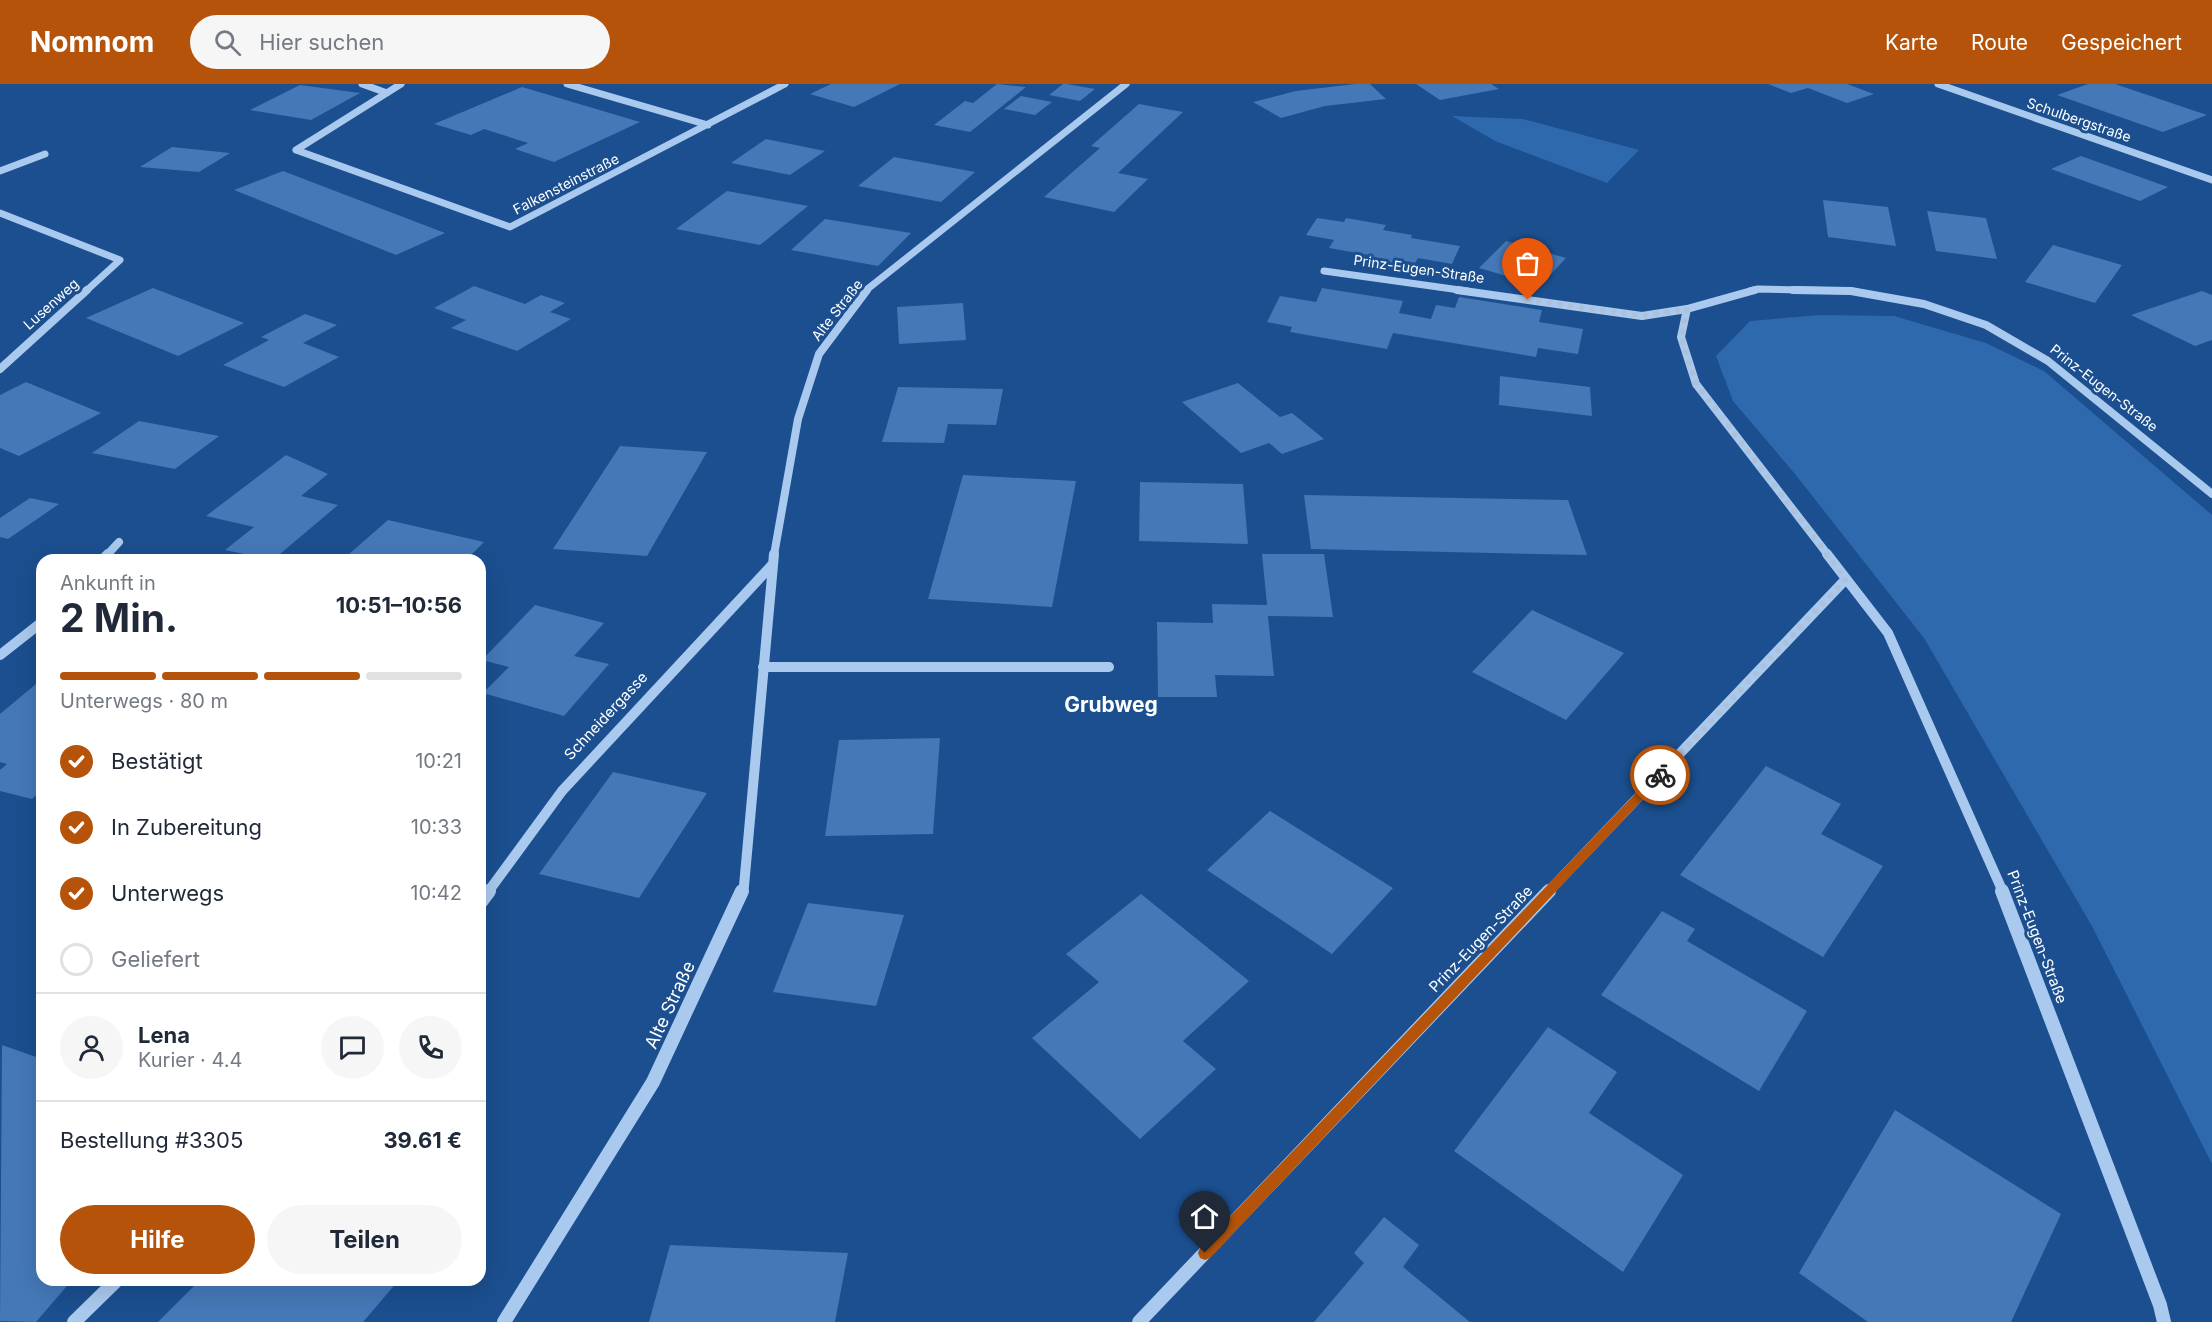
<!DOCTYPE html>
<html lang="de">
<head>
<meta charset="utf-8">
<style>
  :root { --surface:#fff; --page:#f6f6f7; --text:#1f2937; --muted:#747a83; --line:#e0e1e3; --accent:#b45309 }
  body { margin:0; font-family:Inter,sans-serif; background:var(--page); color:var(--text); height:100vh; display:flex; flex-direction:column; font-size:22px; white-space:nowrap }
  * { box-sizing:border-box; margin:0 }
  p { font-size:20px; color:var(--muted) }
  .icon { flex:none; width:33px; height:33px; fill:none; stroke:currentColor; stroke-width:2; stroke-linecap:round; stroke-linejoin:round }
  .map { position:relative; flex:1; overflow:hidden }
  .side { position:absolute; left:36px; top:470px; width:450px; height:732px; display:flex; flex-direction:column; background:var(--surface); border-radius:18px; box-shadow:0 6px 24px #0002 }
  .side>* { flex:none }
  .pin { position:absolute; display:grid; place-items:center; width:51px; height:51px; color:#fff; margin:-62px -26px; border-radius:50% 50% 50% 0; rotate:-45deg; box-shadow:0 0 6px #0007 }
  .pin .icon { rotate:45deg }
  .courier { position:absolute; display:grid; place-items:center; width:60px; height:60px; margin:-30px; border:4px solid #b45309; border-radius:50%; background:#fff; color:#222; box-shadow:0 2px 8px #0007 }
  .headline em { font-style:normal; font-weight:700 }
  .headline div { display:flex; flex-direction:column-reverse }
  .headline { display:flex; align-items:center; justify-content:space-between; height:102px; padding:0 24px }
  h1 { font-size:39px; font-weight:700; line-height:45px }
  .bar { display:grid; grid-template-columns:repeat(4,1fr); gap:9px 6px; align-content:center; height:72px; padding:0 24px }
  .bar i { height:8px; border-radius:4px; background:var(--line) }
  .bar .current { background:var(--accent) }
  .bar p { grid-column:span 4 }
  .line { display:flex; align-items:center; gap:15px; padding:0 24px; border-top:2px solid var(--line) }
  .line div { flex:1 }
  .round { display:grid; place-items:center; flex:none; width:63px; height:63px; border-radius:32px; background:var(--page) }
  ol { padding:0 24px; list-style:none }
  li { display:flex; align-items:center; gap:18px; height:66px }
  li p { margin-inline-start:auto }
  li .icon { padding:6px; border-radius:50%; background:var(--accent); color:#fff; stroke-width:4 }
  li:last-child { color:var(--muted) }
  li i { width:33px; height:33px; border:3px solid var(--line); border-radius:50% }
  .action { display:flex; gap:12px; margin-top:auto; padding:12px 24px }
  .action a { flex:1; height:69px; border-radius:36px; background:var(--accent); color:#fff; font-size:24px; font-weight:700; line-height:69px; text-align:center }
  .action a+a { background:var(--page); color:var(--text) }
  header { display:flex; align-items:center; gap:36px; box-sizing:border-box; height:84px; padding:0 30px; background:var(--accent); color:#fff }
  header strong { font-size:28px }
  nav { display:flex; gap:33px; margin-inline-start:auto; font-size:21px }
  .search { width:420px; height:54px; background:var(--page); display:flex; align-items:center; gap:15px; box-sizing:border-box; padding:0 21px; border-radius:33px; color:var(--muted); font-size:22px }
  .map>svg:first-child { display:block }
  .green { fill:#2e69ad }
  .building { fill:#4478b7 }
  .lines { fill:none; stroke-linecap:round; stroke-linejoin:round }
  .minor-far3 { stroke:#a9c9ee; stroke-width:7 }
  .minor-far2 { stroke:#a9c9ee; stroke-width:8 }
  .minor-far1 { stroke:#a9c9ee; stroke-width:10 }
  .minor { stroke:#a9c9ee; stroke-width:14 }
  .route { fill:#b45309 }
  .done { stroke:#afc1d8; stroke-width:6; stroke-dasharray:0 10.8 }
  .labels { text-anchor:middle; stroke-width:6; stroke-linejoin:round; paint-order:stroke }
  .far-street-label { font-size:14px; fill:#fff; stroke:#1b4f8f }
  .street-label { font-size:15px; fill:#fff; stroke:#1b4f8f }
  .near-street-label { font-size:18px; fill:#fff; stroke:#1b4f8f }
  .district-label { font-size:21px; font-weight:bold; fill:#fff; stroke:#1b4f8f }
</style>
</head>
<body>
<header>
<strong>Nomnom</strong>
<div class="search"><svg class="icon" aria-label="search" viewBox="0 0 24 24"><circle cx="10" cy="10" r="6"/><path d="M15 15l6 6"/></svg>Hier suchen</div>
<nav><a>Karte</a><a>Route</a><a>Gespeichert</a></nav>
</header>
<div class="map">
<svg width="2212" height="1238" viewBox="0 0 2212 1238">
  <rect width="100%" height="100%" fill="#1b4f8f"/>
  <!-- green -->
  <path class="green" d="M1452,32L1523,35L1639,66L1607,99L1495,57Z
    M1820,231L1894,232L1986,259L2044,287L2212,431V1080L2093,844L1924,554L1795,390L1733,317L1716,272L1750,237Z"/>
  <!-- building -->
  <path class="building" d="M831,0H900L854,23L810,10Z
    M997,0L1026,3L970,48L934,41L965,17L973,19Z
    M1063,0H1067L1095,5L1080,17L1049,11Z
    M1355,0H1370L1386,15L1325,22L1281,34L1253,18L1296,7Z
    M1416,0H1491L1499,5L1440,16Z
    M1768,0H1847L1874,10L1847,19L1808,4L1791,9Z
    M2088,0H2115L2207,31L2163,48L2057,11Z
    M300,1L360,9L311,36L250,26Z
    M522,3L640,38L554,78L515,65L528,59L484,45L471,51L434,40Z
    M1021,12L1052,18L1035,31L1004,25Z
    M1139,20L1183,28L1118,89L1148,95L1114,128L1044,113L1100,64L1091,62Z
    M766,55L825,67L790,91L731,79Z
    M172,63L230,69L199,88L140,83Z
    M2081,72L2168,103L2140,117L2051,85Z
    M894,73L975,88L941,118L858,102Z
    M283,87L445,149L396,171L234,106Z
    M727,107L808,122L760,161L676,145Z
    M1823,116L1888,123L1896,162L1828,153Z
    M1927,127L1986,134L1997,175L1936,167Z
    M1317,134L1344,138L1346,134L1386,141L1383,146L1412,151L1411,154L1460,162L1452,180L1418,174L1415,179L1400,176L1397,181L1366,176L1369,171L1329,164L1334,156L1306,151Z
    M825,135L911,149L878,182L791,166Z
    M1506,157L1566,174L1540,202L1479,184Z
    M2053,161L2122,181L2095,219L2025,198Z
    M474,202L525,220L541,211L565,219L550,228L571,235L517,267L451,244L466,236L434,224Z
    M153,204L244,239L178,272L86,234Z
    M1322,204L1403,217L1399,229L1431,235L1436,221L1455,224L1459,213L1542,226L1539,238L1583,245L1578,270L1538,264L1536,273L1393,249L1387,265L1290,248L1292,243L1267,238L1280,212L1316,218Z
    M2202,207L2212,211V256L2195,262L2131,231Z
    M963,219L966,256L899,260L897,223Z
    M305,230L337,241L303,259L339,273L284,303L223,281L269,256L261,253Z
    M1500,292L1590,303L1592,332L1499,321Z
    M26,298L101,329L19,372L0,364V311Z
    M1238,299L1280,333L1292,329L1324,355L1282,370L1269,359L1241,369L1182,318Z
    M898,303L1003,305L996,341L948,340L944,359L882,358Z
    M139,337L219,352L175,385L92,369Z
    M620,362L707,368L647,472L553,465Z
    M286,371L328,390L301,412L338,421L273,476L225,466L254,443L206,432Z
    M963,391L1076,397L1052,523L928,515Z
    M1140,398L1243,400L1248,460L1139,457Z
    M1304,411L1568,416L1587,471L1311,465Z
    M30,414L59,420L8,455L0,453V434Z
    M388,436L484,458L466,476H372L349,470Z
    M1262,470H1324L1333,533L1268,532L1274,592L1215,591L1217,613H1158L1157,538L1213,539L1212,520L1267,521Z
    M535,521L604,539L574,572L609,580L564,632L483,609L509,583L482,576Z
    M1532,526L1624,569L1566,636L1472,588Z
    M42,595V706L32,715L0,707V686L7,680L0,678V630Z
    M940,654L933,750L825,752L839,656Z
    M1766,682L1841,720L1821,750L1883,782L1823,873L1680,791Z
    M613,688L707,709L639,814L539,790Z
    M1270,727L1393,804L1332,870L1207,786Z
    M1141,810L1249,897L1183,957L1216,985L1140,1055L1032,954L1099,898L1066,870Z
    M808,819L904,831L876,922L773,908Z
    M1662,827L1695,845L1687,857L1807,927L1759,1007L1601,911Z
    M1548,943L1617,988L1589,1029L1683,1091L1623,1188L1454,1067Z
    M2,961L42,975V1196H72L36,1238L0,1237Z
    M1895,1026L2061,1130L2011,1238H1868L1799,1189Z
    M1384,1133L1419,1161L1403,1183L1470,1238H1314L1364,1179L1354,1169Z
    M670,1161L848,1169L835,1238H649Z
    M200,1196H396L398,1197L363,1238H158Z"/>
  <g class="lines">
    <!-- minor-far3 -->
    <path class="minor-far3" d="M362,0L387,9
      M567,0L708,41
      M1938,0L2212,96
      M296,66L510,143L785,0
      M296,66L401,0
      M0,87L45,70
      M0,129L120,176L86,207
      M1324,187L1467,207
      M865,207L1126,0
      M1750,207L1758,205L1852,207"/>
    <!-- minor-far2 -->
    <path class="minor-far2" d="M1457,206L1642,232L1687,225L1755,206
      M1793,206L1851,207L1924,220L1986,241L2048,277L2212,410
      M1687,225L1681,253L1696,300L1828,471
      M0,285L87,206
      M107,471L119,458
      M774,471L798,335L819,270L867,206"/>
    <!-- minor-far1 -->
    <path class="minor-far1" d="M1827,470L1888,549L2003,808
      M102,476L108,470
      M0,571L42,538
      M763,583H1109
      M488,808L562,707L772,481
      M741,808L744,802L774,470
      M1548,808L1846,495"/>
    <!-- minor -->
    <path class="minor" d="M2002,807L2160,1221L2164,1238
      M480,819L489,807
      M74,1238L117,1196
      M504,1238L653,998L742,807
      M1139,1238L1549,807"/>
  </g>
  <!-- route -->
  <path class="route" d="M1660,687L1664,688V693L1210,1174L1205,1176L1200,1174L1198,1169L1200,1164L1656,688Z"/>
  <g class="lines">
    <!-- done -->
    <path class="done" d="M1528,216L1642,232L1687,225L1681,253L1696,300L1846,495L1660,691"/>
  </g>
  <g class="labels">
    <!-- far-street labels -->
    <g class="far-street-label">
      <text transform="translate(2079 36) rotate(19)" y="5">Schulbergstraße</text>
      <text transform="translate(566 100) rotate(-27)" y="5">Falkensteinstraße</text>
      <text transform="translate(1419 185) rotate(8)" y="5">Prinz-Eugen-Straße</text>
      <text transform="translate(51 220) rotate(-42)" y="5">Lusenweg</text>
      <text transform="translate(837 226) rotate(-52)" y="5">Alte Straße</text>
      <text transform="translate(2104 304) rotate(38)" y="5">Prinz-Eugen-Straße</text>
    </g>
    <!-- street labels -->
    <g class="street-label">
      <text transform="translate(606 632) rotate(-47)" y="5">Schneidergasse</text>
      <text transform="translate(2037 853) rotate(69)" y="5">Prinz-Eugen-Straße</text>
      <text transform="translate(1481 855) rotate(-46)" y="5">Prinz-Eugen-Straße</text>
    </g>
    <!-- near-street labels -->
    <g class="near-street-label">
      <text transform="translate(670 921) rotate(-65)" y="6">Alte Straße</text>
    </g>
    <!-- district labels -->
    <g class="district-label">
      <text x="1111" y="628">Grubweg</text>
    </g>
  </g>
</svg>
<div class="pin" style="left:1528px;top:216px;background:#ea580c"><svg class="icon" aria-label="bag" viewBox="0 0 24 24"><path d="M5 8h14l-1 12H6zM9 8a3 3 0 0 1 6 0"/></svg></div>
<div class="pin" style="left:1205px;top:1169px;background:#1f2937"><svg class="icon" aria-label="home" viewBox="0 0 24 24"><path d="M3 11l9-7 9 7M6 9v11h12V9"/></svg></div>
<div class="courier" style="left:1660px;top:691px"><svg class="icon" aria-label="bike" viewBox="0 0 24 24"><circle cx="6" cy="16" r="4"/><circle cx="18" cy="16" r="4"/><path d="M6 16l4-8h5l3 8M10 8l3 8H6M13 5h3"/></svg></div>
<section class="side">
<div class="headline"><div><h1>2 Min.</h1><p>Ankunft in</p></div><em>10:51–10:56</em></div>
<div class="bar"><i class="current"></i><i class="current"></i><i class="current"></i><i></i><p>Unterwegs · 80 m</p></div>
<ol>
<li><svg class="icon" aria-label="check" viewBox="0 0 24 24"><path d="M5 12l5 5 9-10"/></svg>Bestätigt<p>10:21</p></li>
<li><svg class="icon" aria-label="check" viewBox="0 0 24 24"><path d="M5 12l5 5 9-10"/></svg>In Zubereitung<p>10:33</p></li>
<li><svg class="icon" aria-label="check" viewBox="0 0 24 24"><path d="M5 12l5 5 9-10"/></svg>Unterwegs<p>10:42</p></li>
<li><i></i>Geliefert</li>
</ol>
<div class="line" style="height:108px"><a class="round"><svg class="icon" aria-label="person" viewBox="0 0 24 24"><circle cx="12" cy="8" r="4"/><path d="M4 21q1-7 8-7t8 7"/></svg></a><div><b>Lena</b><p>Kurier · 4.4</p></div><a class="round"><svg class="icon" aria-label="chat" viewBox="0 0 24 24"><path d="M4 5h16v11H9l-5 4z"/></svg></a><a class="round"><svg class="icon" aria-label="phone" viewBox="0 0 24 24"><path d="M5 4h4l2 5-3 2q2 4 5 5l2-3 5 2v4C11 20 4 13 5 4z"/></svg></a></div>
<div class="line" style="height:78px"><div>Bestellung #3305</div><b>39.61 €</b></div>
<div class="action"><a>Hilfe</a><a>Teilen</a></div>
</section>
</div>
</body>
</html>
